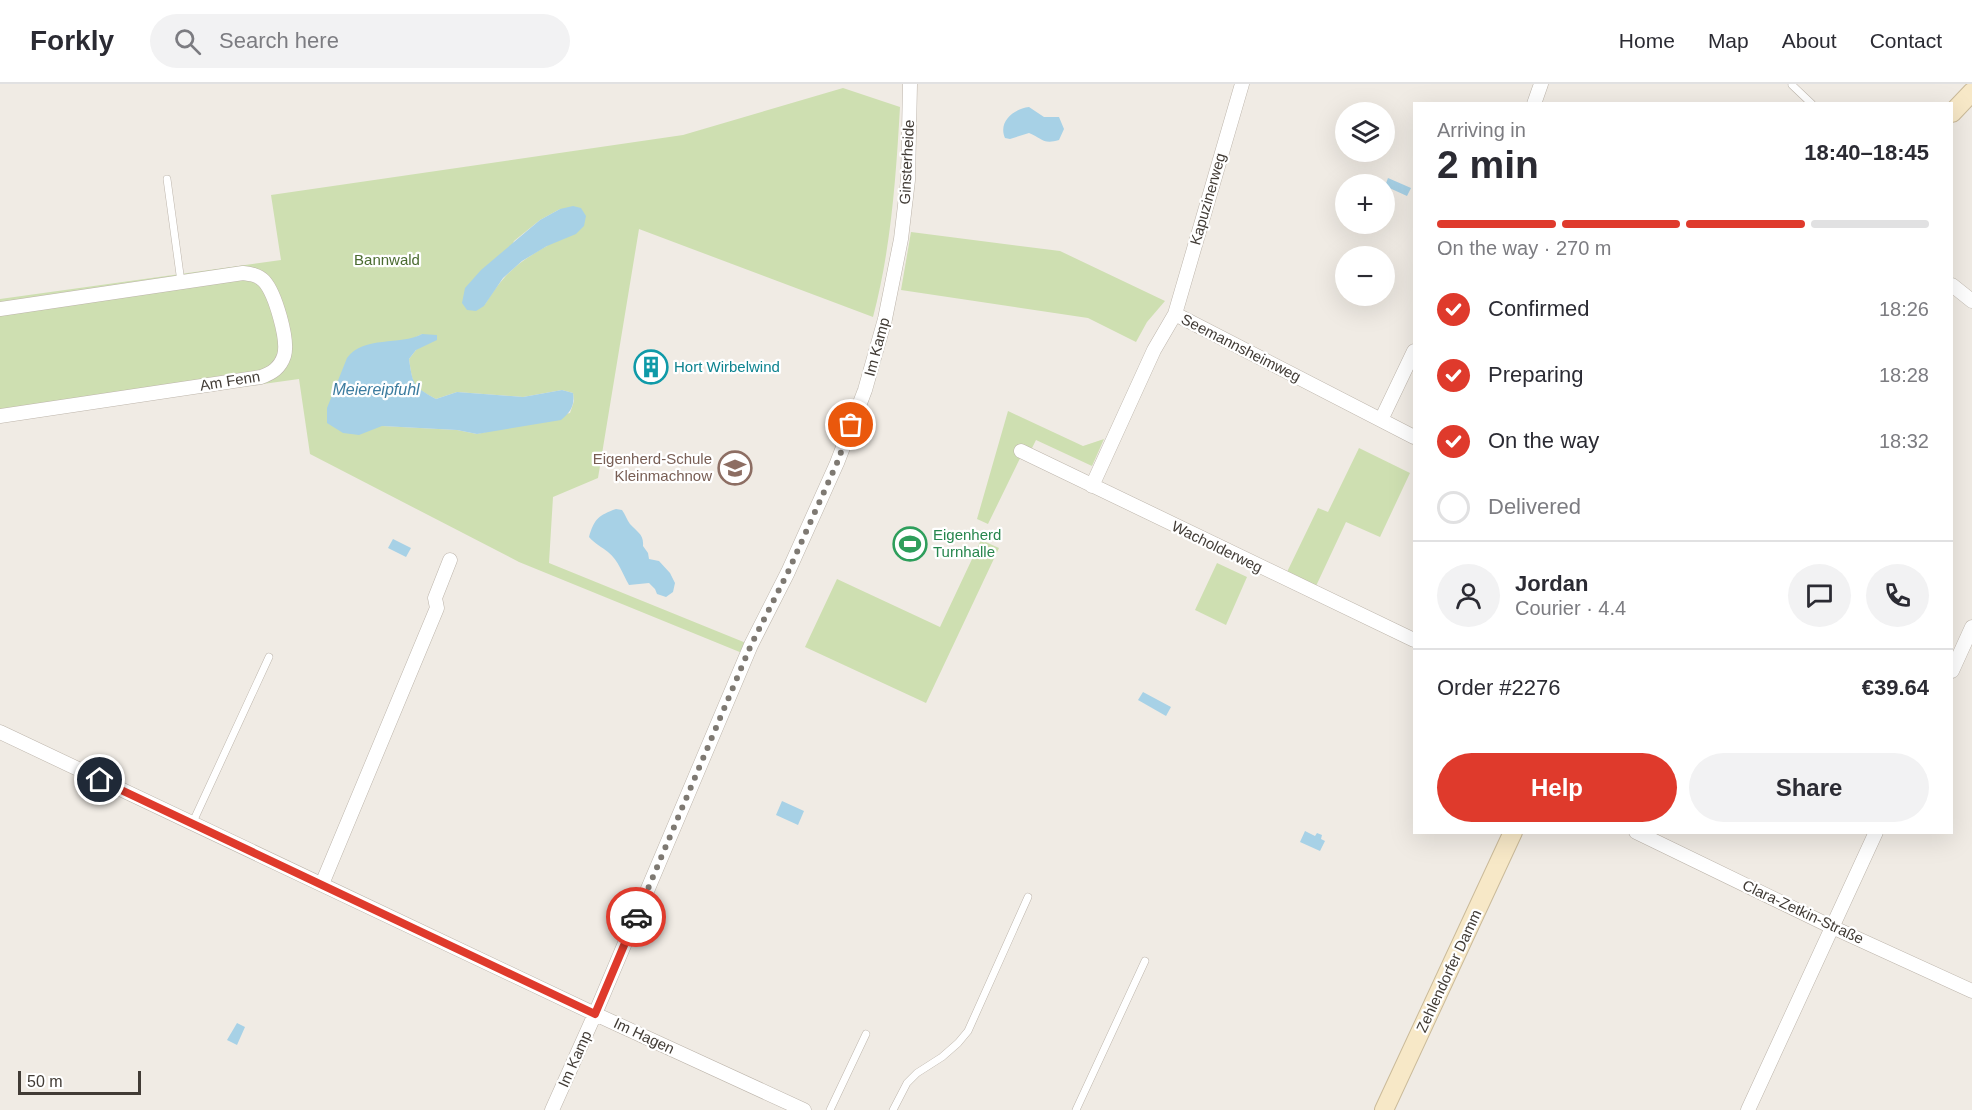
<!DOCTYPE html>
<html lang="en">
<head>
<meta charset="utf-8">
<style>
  :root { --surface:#fff; --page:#f2f2f3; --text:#2b2b33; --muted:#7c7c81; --line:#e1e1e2; --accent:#df3a2c }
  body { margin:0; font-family:Arial,sans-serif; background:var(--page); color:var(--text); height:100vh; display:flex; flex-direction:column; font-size:22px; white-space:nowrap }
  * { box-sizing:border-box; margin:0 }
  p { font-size:20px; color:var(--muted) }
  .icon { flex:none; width:33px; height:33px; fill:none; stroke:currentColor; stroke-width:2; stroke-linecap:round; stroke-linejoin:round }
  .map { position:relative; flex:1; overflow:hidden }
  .sheet { position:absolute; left:1413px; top:18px; width:540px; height:732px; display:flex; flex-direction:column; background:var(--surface); border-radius:0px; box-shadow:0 6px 24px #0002 }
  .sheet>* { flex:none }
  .controls { position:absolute; left:1335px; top:18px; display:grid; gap:12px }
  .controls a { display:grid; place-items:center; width:60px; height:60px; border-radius:50%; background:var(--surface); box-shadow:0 6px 24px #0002; font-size:30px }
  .scale { position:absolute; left:18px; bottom:15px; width:123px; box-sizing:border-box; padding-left:6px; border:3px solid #413b35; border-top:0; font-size:16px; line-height:21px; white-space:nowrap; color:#413b35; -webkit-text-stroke:4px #fff; paint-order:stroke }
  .pin { position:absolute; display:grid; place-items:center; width:51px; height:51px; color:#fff; margin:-26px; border:3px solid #fff; border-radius:50%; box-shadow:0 2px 6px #0007 }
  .courier { position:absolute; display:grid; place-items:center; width:60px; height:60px; margin:-30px; border:4px solid #df3a2c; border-radius:50%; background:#fff; color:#222; box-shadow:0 2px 8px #0007 }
  .headline em { font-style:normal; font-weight:800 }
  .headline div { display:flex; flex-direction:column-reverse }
  .headline { display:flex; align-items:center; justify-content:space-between; height:102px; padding:0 24px }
  h1 { font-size:39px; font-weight:800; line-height:45px }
  .bar { display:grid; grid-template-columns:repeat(4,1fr); gap:9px 6px; align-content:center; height:72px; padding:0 24px }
  .bar i { height:8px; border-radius:4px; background:var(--line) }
  .bar .selected { background:var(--accent) }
  .bar p { grid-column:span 4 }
  .line { display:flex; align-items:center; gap:15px; padding:0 24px; border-top:2px solid var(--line) }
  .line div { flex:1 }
  .round { display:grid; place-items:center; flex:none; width:63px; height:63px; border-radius:32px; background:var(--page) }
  ol { padding:0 24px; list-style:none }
  li { display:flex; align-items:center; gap:18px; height:66px }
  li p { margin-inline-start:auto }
  li .icon { padding:6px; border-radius:50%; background:var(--accent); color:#fff; stroke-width:4 }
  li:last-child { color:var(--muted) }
  li i { width:33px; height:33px; border:3px solid var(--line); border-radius:50% }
  .cta { display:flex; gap:12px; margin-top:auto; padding:12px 24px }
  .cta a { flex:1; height:69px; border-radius:36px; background:var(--accent); color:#fff; font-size:24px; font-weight:800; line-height:69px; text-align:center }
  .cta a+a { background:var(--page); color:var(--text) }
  header { display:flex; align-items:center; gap:36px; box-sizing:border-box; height:84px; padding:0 30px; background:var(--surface); border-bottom:2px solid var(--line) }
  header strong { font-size:28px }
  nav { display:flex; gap:33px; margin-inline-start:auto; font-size:21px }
  .search { width:420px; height:54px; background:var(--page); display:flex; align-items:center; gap:15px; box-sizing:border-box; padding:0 21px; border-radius:33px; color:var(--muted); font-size:22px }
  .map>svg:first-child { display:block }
  .green { fill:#cedfb1; fill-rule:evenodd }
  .water { fill:#a7d1e6 }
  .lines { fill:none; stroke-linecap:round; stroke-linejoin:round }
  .service-casing { stroke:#bdb5ab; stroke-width:8 }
  .minor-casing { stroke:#bdb5ab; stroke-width:15 }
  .secondary-casing { stroke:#caba99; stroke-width:20 }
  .service { stroke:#fff; stroke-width:7 }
  .minor { stroke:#fff; stroke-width:14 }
  .secondary { stroke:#f7e8c7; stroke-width:18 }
  .done { stroke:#7e7972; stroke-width:6; stroke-dasharray:0 10.8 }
  .route { stroke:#df3a2c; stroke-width:8 }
  .labels { text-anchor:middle; stroke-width:4.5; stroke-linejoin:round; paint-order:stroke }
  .street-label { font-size:15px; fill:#413b35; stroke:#fff }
  .park-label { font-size:15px; fill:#4a6b30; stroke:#fff }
  .culture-label { font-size:15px; fill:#0d838f; stroke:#fff; text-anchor:start }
  .education-label { font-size:15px; fill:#785e54; stroke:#fff; text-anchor:end }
  .leisure-label { font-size:15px; fill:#27864d; stroke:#fff; text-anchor:start }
  .water-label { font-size:16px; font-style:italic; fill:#3c7c9f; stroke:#fff }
</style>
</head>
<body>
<header>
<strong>Forkly</strong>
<div class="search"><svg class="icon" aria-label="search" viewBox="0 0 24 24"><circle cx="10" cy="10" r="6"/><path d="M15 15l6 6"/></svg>Search here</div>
<nav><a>Home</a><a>Map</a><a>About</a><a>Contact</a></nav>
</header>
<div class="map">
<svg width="1972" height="1026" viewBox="0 0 1972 1026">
  <rect width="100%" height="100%" fill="#f0ebe4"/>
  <!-- green -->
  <path class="green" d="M843,4L900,23C896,93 891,165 873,233L639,145L598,394L553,413L549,479L751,561L747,571L519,478L310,370L299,295L0,337V215L281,176L271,111L683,51ZM560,125L547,162C515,180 503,191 484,222L514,157L540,136ZM422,250L416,266L409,275C413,302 412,302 436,315L457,308L523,313L562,306L573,309L574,317L570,329L477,350L457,346L382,342L398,258L412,255Z
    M911,148L1060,167L1165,217L1147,238L1136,258L1088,234L901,206Z
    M1008,327L1083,362L1104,355L1092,382L1036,356L1031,366L1025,364L988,440L977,435Z
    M1359,364L1410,389L1380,453L1346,438L1316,502L1287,488L1318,424L1328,428Z
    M981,456L999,464L926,619L805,563L837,495L940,543Z
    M1217,479L1247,493L1226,541L1195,526Z"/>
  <!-- water -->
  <path class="water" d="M1029,23L1044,33H1059L1064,45L1059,56C1043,61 1042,54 1029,49L1010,55L1005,54C998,38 1013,25 1029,23Z
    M1388,94L1411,104L1407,112L1385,102Z
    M573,122L581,124L586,132L584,142L576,150L547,162L522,177L503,194L484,222L476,227L467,226L462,219L465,204L481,186L540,136L560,125Z
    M422,250L437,251V256L416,266L409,275C413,302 413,302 436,315L457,308L523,313L562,306L573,309C575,321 571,328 561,336L477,350L457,346L382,342L359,351L343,349L327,339V324L347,274C364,251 400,262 422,250Z
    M616,425L622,426C625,430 627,436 630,440C637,448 644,450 643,462L648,469L649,475L659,477L670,489L675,499L673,508L666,513L657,510L655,505L649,499L629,501C622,489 619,477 608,468C602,463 595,460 589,453C594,435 599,431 616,425Z
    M393,455L411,464L406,473L388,464Z
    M1143,608L1171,623L1166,632L1138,616Z
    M782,717L804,727L798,741L776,731Z
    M1305,747L1315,752L1317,749L1322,751L1321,755L1325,757L1320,767L1300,758Z
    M237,939L245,943L237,961L227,956Z"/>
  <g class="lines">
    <!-- service casing -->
    <g class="service-casing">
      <path id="service" d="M1792,1L1812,20
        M167,95L181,198
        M192,740L269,573
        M830,1026L866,950
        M893,1026L907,999L917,989L942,973L958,959L968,947L1028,813
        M1076,1026L1145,877"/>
    </g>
    <!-- minor casing -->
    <g class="minor-casing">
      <path id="minor" d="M1534,20L1541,0
        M1952,201L1972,217
        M0,225L243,189C251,190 258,191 264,197C275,209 289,256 284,272C280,284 272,289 261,293L0,332
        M1175,230L1414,353
        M1381,336L1414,267
        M1021,367L1414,556
        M1092,402L1154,266L1175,230L1242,0
        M1952,587L1972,543
        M0,648L595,930L804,1026
        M1636,748L1832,843L1972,907
        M322,800L437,524L435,514L450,476
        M552,1026L595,930L751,561L788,488L837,379L865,306L885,235L901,155L908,96L910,0
        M1748,1026L1876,748"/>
    </g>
    <!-- secondary casing -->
    <g class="secondary-casing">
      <path id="secondary" d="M1952,29L1972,8
        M1384,1026L1513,748"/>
    </g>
    <!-- service -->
    <use href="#service" class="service"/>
    <!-- minor -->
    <use href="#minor" class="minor"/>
    <!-- secondary -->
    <use href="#secondary" class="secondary"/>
  </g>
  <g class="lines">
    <!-- done -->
    <path class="done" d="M636,833L751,561L788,488L837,379L851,341"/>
    <!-- route -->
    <path class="route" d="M100,696L595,930L636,833"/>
  </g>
  <!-- icons -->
  <defs>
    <g id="building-ring" transform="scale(1.725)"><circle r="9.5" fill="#fff" stroke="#0f9aa8" stroke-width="1.5"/><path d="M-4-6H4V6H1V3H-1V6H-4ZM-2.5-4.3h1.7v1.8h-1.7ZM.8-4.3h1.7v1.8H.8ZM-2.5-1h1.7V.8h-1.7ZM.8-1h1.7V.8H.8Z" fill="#0f9aa8"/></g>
    <g id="school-ring" transform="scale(1.725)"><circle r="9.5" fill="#fff" stroke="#8d6e63" stroke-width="1.5"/><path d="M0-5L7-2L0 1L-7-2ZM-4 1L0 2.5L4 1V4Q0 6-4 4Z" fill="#8d6e63"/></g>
    <g id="stadium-ring" transform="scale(1.725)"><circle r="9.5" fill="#fff" stroke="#2e9e5b" stroke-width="1.5"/><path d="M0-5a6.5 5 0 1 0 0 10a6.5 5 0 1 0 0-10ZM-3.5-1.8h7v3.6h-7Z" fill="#2e9e5b"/></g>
  </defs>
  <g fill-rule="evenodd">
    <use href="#building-ring" x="651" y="283"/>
    <use href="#school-ring" x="735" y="384"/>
    <use href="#stadium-ring" x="910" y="460"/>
  </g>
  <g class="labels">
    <!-- street labels -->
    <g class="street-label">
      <text transform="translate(907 78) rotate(-87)" y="5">Ginsterheide</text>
      <text transform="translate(1208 115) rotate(-74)" y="5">Kapuzinerweg</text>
      <text transform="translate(877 263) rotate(-75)" y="5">Im Kamp</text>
      <text transform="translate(1241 264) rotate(27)" y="5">Seemannsheimweg</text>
      <text transform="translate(230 297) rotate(-9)" y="5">Am Fenn</text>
      <text transform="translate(1217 463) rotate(26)" y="5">Wacholderweg</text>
      <text transform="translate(1803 828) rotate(25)" y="5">Clara-Zetkin-Straße</text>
      <text transform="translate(1449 887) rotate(-65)" y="5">Zehlendorfer Damm</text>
      <text transform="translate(644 952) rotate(25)" y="5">Im Hagen</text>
      <text transform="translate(575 975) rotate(-66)" y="5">Im Kamp</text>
    </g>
    <!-- park labels -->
    <g class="park-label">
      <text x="387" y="181">Bannwald</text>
    </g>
    <!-- culture labels -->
    <g class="culture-label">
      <text x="674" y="288">Hort Wirbelwind</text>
    </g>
    <!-- education labels -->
    <g class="education-label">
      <text x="712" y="380">Eigenherd-Schule<tspan x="712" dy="17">Kleinmachnow</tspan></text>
    </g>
    <!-- leisure labels -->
    <g class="leisure-label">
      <text x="933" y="456">Eigenherd<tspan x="933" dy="17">Turnhalle</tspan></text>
    </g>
    <!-- water labels -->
    <g class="water-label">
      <text x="376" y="311">Meiereipfuhl</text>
    </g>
  </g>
</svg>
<div class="controls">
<a><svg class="icon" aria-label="layers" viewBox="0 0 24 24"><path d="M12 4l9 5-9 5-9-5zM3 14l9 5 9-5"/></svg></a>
<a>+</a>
<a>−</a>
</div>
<div class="scale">50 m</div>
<div class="pin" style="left:851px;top:341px;background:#ea580c"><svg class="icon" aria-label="bag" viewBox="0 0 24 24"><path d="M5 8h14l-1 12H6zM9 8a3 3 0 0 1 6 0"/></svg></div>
<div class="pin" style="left:100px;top:696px;background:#1f2937"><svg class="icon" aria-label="home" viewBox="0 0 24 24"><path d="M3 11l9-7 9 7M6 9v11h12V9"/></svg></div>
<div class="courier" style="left:636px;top:833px"><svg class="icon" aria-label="car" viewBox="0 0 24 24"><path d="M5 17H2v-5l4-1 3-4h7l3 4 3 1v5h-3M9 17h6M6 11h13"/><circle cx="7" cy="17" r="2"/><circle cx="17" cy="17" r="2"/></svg></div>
<section class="sheet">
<div class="headline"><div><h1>2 min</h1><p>Arriving in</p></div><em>18:40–18:45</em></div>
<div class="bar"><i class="selected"></i><i class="selected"></i><i class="selected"></i><i></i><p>On the way · 270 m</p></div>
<ol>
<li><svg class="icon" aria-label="check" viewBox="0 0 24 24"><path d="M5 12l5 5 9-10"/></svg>Confirmed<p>18:26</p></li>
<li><svg class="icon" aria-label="check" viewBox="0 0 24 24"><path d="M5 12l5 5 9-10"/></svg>Preparing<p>18:28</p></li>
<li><svg class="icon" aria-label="check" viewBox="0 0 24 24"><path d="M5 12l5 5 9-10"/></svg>On the way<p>18:32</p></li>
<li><i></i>Delivered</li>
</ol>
<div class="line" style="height:108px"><a class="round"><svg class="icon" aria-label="person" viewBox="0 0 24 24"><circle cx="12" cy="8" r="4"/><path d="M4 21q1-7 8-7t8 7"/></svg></a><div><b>Jordan</b><p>Courier · 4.4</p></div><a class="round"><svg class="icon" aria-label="chat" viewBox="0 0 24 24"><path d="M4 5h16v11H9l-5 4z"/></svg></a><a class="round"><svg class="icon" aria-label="phone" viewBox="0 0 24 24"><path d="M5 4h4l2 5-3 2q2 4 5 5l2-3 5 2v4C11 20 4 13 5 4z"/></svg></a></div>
<div class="line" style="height:78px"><div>Order #2276</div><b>€39.64</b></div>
<div class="cta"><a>Help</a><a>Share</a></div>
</section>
</div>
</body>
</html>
